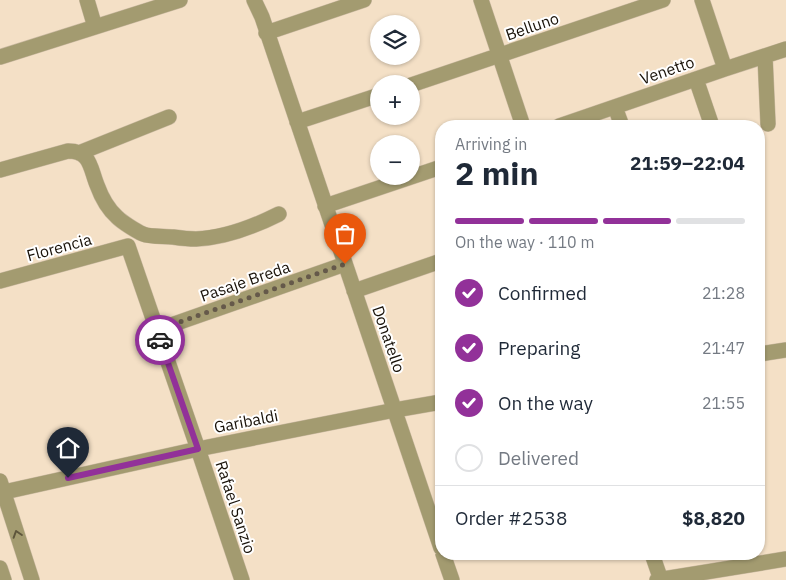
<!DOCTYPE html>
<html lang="en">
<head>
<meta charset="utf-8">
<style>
  :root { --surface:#fff; --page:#f6f6f7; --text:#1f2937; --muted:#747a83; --line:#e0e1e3; --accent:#923199 }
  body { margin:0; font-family:"IBM Plex Sans",sans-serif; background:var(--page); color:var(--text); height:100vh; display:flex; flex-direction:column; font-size:19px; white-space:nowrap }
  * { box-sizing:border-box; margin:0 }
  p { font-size:16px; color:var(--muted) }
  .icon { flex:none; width:28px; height:28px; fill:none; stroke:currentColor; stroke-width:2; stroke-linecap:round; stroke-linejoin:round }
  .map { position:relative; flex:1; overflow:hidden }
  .side { position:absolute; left:435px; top:120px; width:330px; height:440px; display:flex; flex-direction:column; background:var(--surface); border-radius:20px; box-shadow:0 1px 4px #0004 }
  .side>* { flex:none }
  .controls { position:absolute; left:370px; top:15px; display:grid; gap:10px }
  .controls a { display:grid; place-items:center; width:50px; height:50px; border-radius:50%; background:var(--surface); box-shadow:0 1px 4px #0004; font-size:25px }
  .pin { position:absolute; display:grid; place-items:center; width:42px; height:42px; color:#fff; margin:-51px -21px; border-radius:50% 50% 50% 0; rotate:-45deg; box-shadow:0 0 5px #0007 }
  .pin .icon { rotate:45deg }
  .courier { position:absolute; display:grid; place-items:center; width:50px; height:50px; margin:-25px; border:4px solid #923199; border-radius:50%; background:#fff; color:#222; box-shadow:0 1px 6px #0007 }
  .headline em { font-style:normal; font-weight:700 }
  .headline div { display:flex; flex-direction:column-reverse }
  .headline { display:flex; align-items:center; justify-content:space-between; height:85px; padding:0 20px }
  h1 { font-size:32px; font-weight:700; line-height:38px }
  .bar { display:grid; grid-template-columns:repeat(4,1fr); gap:8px 5px; align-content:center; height:60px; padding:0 20px }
  .bar i { height:6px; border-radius:4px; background:var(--line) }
  .bar .on { background:var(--accent) }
  .bar p { grid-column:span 4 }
  .line { display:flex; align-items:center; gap:12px; padding:0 20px; border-top:1px solid var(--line) }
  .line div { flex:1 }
  ol { padding:0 20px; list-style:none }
  li { display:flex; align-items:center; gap:15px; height:55px }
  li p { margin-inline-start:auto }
  li .icon { padding:5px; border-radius:50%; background:var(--accent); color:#fff; stroke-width:4 }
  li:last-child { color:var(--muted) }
  li i { width:28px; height:28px; border:2px solid var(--line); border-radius:50% }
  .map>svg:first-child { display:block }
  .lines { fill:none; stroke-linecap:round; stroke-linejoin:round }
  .minor-casing { stroke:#ccbba4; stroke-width:16 }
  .minor { stroke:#a39b70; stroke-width:15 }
  .oneway { stroke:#5e563c }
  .done { stroke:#65594a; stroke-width:5; stroke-dasharray:0 9 }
  .route { stroke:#923199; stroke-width:6 }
  .labels { text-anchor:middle; stroke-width:4; stroke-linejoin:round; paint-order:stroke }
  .street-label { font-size:16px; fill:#181108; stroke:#fff }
</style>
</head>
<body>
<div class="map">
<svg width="786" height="580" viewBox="0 0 786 580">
  <rect width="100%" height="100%" fill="#f4e0c6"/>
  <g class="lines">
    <!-- minor casing -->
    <g class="minor-casing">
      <path id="minor" d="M87,0L95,27
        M254,0L262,17L441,548
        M481,0L523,126
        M702,0L725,69
        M266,33L364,0
        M765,56L768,124
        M0,57L180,0
        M696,79L712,126
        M411,85L663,0
        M615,107L622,126
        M297,122L379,95
        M559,126L725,69L786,49
        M79,153L169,117
        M0,170L68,151C91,151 90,168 97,185C101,196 108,209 117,217C122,222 136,231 143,234C150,237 165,236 173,237C180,238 188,239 196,239C225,238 253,227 279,214
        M325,206L441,167
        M0,281L128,246L198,449L242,580
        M354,291L441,261
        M157,330L345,264
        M759,354L786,350
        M0,481L32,580
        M0,493L198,449L395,410L441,402
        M443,554L452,580
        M652,554L661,580
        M0,568L4,580
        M657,580L786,559"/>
    </g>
    <!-- minor -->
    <use href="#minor" class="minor"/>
  </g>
  <!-- one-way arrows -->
  <defs><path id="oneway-chevron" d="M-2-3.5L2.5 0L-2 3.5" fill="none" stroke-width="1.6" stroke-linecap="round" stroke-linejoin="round" transform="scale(1.25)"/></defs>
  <use class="oneway" href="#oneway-chevron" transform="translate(17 534) rotate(-108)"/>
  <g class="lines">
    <!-- done -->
    <path class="done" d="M160,340L157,330L345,264"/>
    <!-- route -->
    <path class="route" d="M68,478L198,449L160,340"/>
  </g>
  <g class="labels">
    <!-- street labels -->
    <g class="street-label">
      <text transform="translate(532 26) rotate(-19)" y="6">Belluno</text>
      <text transform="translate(667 70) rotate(-19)" y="6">Venetto</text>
      <text transform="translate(59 247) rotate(-15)" y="6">Florencia</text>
      <text transform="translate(245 281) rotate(-19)" y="6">Pasaje Breda</text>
      <text transform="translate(389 339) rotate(71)" y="6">Donatello</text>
      <text transform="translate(246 421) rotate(-11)" y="6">Garibaldi</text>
      <text transform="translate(236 507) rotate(72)" y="6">Rafael Sanzio</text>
    </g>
  </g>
</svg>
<div class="controls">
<a><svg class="icon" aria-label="layers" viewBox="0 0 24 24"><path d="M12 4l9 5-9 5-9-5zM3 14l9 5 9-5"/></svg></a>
<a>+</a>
<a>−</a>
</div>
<div class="pin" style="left:345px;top:264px;background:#ea580c"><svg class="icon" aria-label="bag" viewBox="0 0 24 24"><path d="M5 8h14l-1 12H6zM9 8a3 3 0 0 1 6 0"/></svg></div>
<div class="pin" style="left:68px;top:478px;background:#1f2937"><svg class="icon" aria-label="home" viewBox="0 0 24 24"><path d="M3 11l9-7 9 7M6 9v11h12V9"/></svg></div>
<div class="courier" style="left:160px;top:340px"><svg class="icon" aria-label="car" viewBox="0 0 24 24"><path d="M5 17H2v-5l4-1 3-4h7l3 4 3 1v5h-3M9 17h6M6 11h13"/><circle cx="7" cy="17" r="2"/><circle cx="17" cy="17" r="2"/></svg></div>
<section class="side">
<div class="headline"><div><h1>2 min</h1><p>Arriving in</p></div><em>21:59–22:04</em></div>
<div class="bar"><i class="on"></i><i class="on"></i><i class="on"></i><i></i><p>On the way · 110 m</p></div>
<ol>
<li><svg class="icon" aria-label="check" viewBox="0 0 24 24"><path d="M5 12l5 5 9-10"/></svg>Confirmed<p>21:28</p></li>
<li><svg class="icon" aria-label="check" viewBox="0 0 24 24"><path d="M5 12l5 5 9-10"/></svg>Preparing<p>21:47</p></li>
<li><svg class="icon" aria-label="check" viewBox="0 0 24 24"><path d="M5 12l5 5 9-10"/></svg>On the way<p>21:55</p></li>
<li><i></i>Delivered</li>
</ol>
<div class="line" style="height:65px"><div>Order #2538</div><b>$8,820</b></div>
</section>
</div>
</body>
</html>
